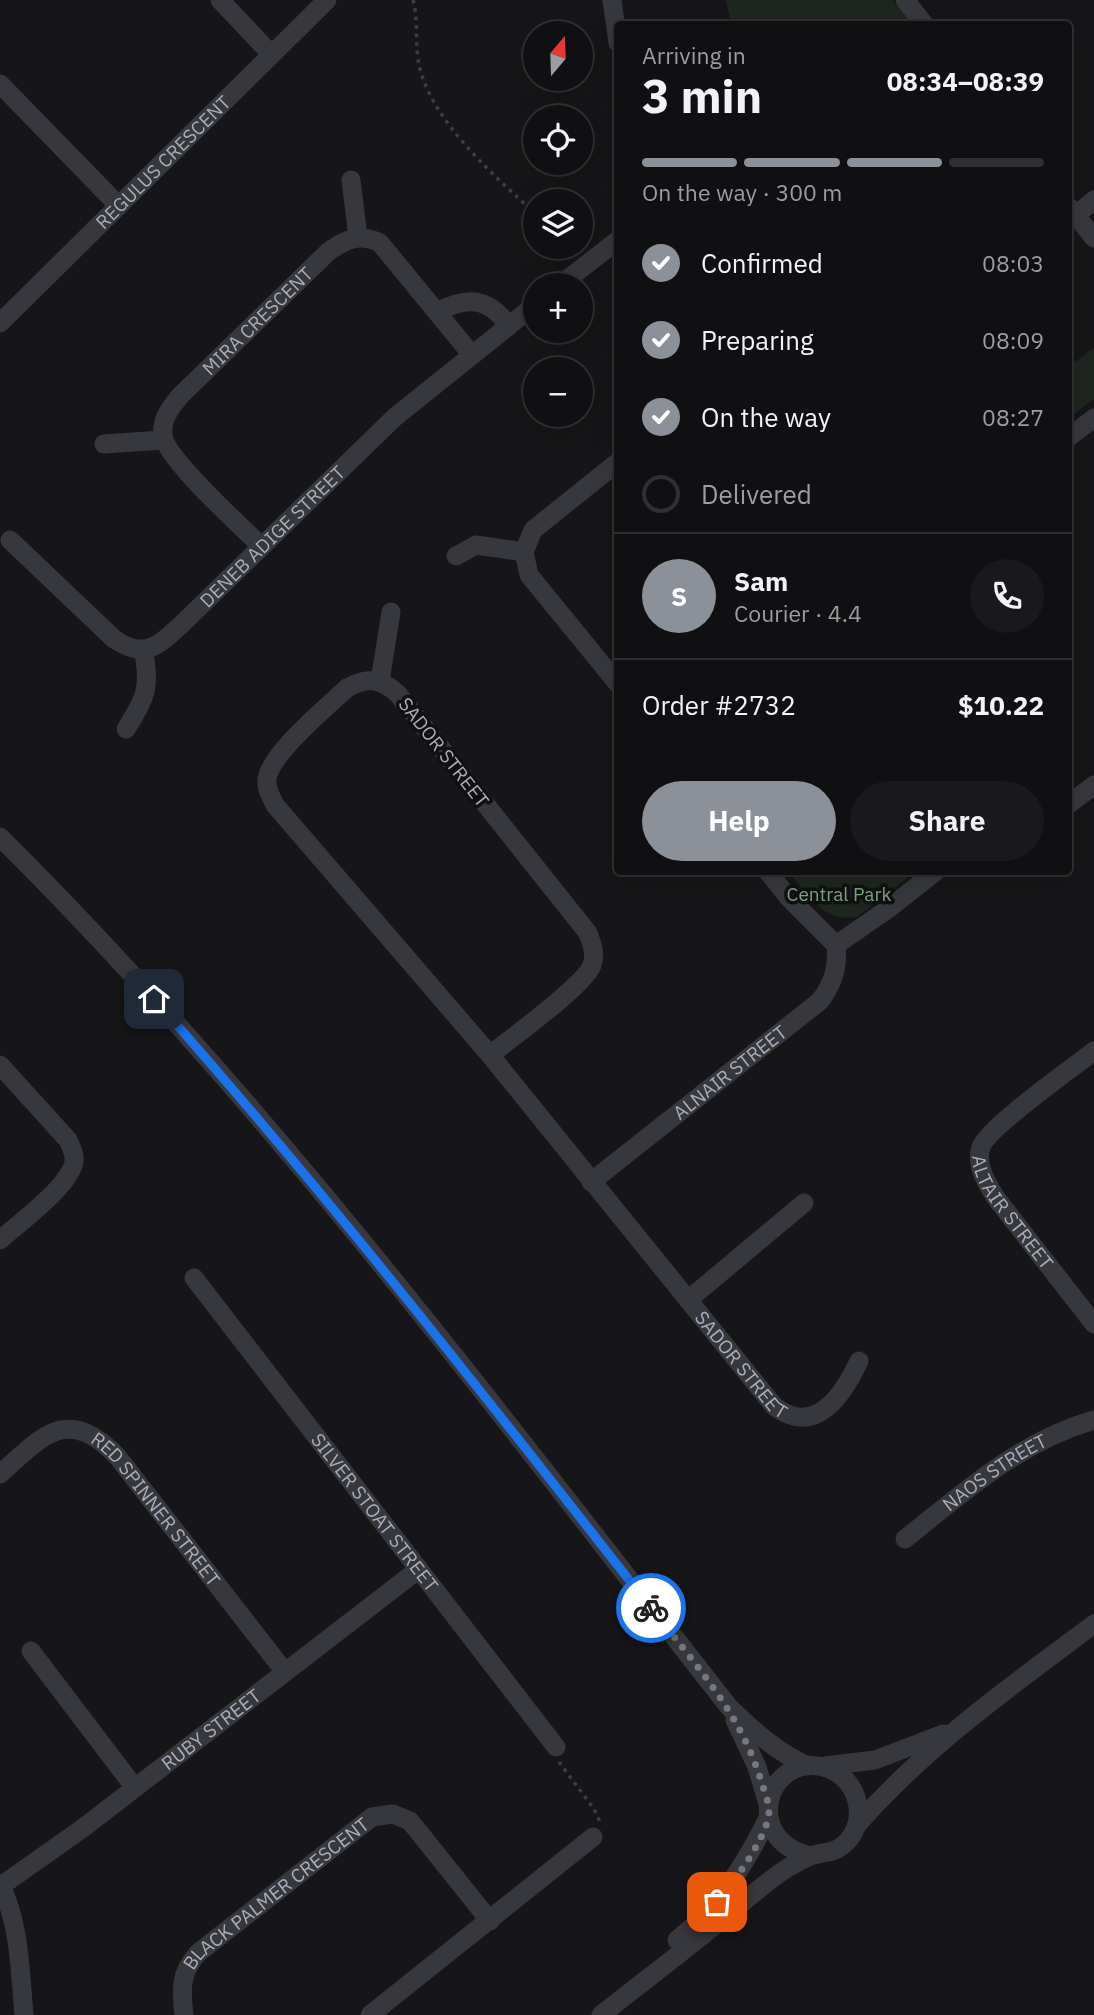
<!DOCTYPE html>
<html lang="en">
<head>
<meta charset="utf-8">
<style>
  :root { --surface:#101012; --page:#19191b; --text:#f1f3f6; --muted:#9c9d9f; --line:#303032; --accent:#8c9099 }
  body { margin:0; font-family:"IBM Plex Sans",sans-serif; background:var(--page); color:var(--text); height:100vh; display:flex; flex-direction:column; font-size:26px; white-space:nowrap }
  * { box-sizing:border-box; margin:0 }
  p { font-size:23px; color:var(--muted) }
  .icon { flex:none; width:38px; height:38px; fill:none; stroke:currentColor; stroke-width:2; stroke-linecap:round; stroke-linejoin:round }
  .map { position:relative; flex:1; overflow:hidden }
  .details { position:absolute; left:614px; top:21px; width:458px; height:854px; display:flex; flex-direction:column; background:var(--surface); border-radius:7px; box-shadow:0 7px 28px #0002,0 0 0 2px var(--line) }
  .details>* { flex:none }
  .needle { width:46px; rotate:19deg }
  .fabs { position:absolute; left:523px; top:21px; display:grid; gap:14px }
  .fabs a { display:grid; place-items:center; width:70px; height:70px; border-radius:50%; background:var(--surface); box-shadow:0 7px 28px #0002,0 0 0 2px var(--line); font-size:35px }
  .pin { position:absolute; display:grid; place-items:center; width:60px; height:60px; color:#fff; margin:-30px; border-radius:14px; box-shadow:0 4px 10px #0006 }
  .courier { position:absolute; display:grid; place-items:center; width:70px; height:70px; margin:-35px; border:5px solid #1a73e8; border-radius:50%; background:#fff; color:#222; box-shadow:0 2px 9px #0007 }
  .summary em { font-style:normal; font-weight:700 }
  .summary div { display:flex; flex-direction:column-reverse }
  .summary { display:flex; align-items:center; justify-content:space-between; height:119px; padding:0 28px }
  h1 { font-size:46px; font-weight:700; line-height:52px }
  .bar { display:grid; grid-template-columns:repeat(4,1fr); gap:10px 7px; align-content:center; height:84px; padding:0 28px }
  .bar i { height:9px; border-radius:5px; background:var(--line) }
  .bar .active { background:var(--accent) }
  .bar p { grid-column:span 4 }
  .line { display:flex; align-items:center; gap:18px; padding:0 28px; border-top:2px solid var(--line) }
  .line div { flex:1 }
  .round { display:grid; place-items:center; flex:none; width:74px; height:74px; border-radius:37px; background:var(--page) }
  ol { padding:0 28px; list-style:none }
  li { display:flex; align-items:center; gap:21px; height:77px }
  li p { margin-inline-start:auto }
  li .icon { padding:7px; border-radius:50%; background:var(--accent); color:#fff; stroke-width:4 }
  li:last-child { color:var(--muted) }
  li i { width:38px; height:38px; border:4px solid var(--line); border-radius:50% }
  .action { display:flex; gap:14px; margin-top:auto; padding:14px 28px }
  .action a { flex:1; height:80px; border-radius:42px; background:var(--accent); color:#fff; font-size:28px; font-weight:700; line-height:80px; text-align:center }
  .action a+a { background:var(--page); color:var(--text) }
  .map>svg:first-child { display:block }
  .green { fill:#1e261f }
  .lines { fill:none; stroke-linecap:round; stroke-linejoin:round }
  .path { stroke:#3d3f44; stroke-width:3.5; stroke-dasharray:3.5 5; stroke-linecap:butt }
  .minor { stroke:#37383d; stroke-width:19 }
  .done { stroke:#757880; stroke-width:7; stroke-dasharray:0 12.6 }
  .route { stroke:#1a73e8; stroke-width:9 }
  .labels { text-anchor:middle; stroke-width:7; stroke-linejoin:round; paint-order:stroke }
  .street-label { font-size:19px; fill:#a8adb8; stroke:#111113 }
  .park-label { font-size:19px; fill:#7fa381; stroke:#111113 }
</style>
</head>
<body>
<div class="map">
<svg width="1094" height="2015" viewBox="0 0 1094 2015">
  <rect width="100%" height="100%" fill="#161618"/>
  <!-- green -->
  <path class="green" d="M726,0H892L912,24H731Z
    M1094,348V399L1069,418V366Z
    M789,872H915L857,917C823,923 808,895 789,872Z"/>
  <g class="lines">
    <!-- path -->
    <path class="path" d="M413,0C419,22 414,46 420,69C434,123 496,178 536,214
      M559,1762L594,1809L600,1822"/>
    <!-- minor -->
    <g class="minor">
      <path d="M220,0L271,54"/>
      <path d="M612,0L618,43"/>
      <path d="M905,0L924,24"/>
      <path d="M0,84L118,205"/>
      <path d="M351,180L358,237"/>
      <path d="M1069,207L1094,238"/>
      <path d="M1076,215L1094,200"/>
      <path d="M560,285L618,240"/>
      <path d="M437,312C467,296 488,297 509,326"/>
      <path id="s1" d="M0,323L327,0"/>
      <path d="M1069,437L1094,418"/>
      <path d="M104,444L163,440"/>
      <path d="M618,462L533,530L524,552L529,575L618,684"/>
      <path id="s2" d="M10,540L114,639C146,661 160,644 184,622L395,417L536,304"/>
      <path id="s3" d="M261,546C242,527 165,458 163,435C161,419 171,407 180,396L328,252C346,239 359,233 380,243L472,355"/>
      <path d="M456,556L476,545L524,552"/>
      <path d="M380,681L391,612"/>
      <path d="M126,729C146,698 151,686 143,649"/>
      <path d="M1069,804L1094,785"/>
      <path d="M0,837C269,1104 496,1410 729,1707C754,1731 776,1752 808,1766"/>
      <path d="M768,872L789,898L836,945"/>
      <path d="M836,945L888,909L935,872"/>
      <path id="s4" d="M1094,1051C1073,1068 988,1127 981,1147C975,1165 987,1184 996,1198L1094,1324"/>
      <path id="s5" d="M490,1055C510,1039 585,985 592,965C596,954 592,944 588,933L397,693C380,678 366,677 347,688C327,707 270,754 267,779C266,790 271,796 275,805L490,1055L774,1406C815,1438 843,1395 859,1361"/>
      <path d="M0,1065L68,1140C71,1147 75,1153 74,1162C69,1187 20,1222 0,1240"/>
      <path id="s6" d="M591,1182L820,1001C834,982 838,967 836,945"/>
      <path id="s7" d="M194,1278L556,1747"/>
      <path d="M688,1300L804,1203"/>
      <path id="s8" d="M0,1474C42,1437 67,1404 117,1456L285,1672"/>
      <path id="s9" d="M905,1539C964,1492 1020,1441 1094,1420"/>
      <path d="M31,1651L135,1788"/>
      <path d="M735,1720L757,1767L768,1804"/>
      <path d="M825,1766L875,1760L943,1734"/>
      <path d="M857,1825C925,1747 1011,1686 1094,1624"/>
      <path d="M0,1884C20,1923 20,1972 24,2015"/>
      <path id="s10" d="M1,1886L83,1828L419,1569"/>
      <path d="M677,1940C718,1907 745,1865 768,1818"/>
      <path id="s11" d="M184,2015C181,1989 180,1973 198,1953L372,1817L393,1814L410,1821L490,1921"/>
      <path d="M370,2015L593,1837"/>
      <path d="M601,2015C640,1984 680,1954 718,1923C742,1904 763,1883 789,1867C795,1864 801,1860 808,1857C824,1850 836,1856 850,1838C869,1812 854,1774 823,1767C767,1754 741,1839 810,1856"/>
    </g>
  </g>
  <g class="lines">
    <!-- done -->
    <path class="done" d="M651,1608C694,1663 742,1714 762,1784C766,1795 771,1808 768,1820C758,1850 736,1878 717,1902"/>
    <!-- route -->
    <path class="route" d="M154,999C328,1195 489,1401 651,1608"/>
  </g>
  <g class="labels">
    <!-- street labels -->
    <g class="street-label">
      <text dy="7" stroke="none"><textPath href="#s1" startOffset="229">REGULUS CRESCENT</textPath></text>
      <text dy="7" stroke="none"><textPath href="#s3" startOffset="301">MIRA CRESCENT</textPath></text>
      <text dy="7" stroke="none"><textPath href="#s2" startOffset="348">DENEB ADIGE STREET</textPath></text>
      <text transform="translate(444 752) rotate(52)" y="7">SADOR STREET</text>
      <text dy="7" stroke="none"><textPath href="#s6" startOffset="177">ALNAIR STREET</textPath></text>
      <text dy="7" stroke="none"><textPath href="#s4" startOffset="224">ALTAIR STREET</textPath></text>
      <text dy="7" stroke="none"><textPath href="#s5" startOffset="1410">SADOR STREET</textPath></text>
      <text dy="7" stroke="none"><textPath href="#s9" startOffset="112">NAOS STREET</textPath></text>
      <text dy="7" stroke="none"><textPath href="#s8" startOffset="206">RED SPINNER STREET</textPath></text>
      <text dy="7" stroke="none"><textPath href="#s7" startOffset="296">SILVER STOAT STREET</textPath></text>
      <text dy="7" stroke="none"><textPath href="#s10" startOffset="262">RUBY STREET</textPath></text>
      <text dy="7" stroke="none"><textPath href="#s11" startOffset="164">BLACK PALMER CRESCENT</textPath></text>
    </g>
    <!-- park labels -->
    <g class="park-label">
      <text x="839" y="901">Central Park</text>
    </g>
  </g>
</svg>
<div class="fabs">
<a><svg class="needle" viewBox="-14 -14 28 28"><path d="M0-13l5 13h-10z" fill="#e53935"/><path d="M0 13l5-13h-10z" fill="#9c9d9f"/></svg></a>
<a><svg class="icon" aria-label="locate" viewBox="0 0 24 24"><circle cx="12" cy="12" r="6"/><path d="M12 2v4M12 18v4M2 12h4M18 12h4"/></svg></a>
<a><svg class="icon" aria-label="layers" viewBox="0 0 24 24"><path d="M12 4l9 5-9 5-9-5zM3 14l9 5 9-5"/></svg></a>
<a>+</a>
<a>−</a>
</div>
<div class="pin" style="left:717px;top:1902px;background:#ea580c"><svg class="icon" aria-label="bag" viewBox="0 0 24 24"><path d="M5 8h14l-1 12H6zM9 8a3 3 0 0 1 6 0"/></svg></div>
<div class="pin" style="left:154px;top:999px;background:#1f2937"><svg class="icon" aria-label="home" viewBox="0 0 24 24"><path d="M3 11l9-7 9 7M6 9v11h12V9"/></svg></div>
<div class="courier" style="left:651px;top:1608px"><svg class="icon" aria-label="bike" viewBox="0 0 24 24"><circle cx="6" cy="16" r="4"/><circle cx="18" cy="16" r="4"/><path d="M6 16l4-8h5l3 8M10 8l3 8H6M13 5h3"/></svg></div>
<section class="details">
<div class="summary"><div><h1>3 min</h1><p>Arriving in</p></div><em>08:34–08:39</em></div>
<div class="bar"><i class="active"></i><i class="active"></i><i class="active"></i><i></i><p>On the way · 300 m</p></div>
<ol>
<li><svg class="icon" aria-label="check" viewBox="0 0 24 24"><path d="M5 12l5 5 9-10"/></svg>Confirmed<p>08:03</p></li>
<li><svg class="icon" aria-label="check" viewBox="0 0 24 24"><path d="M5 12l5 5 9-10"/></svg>Preparing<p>08:09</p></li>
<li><svg class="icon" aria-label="check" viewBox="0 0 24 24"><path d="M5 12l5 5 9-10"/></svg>On the way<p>08:27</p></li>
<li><i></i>Delivered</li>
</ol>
<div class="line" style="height:126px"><b class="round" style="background:var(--accent);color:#fff">S</b><div><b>Sam</b><p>Courier · 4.4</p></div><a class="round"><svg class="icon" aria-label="phone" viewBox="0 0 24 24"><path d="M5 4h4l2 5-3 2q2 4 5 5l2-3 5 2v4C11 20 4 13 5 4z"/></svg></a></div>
<div class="line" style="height:91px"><div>Order #2732</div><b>$10.22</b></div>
<div class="action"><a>Help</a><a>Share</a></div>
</section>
</div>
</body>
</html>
